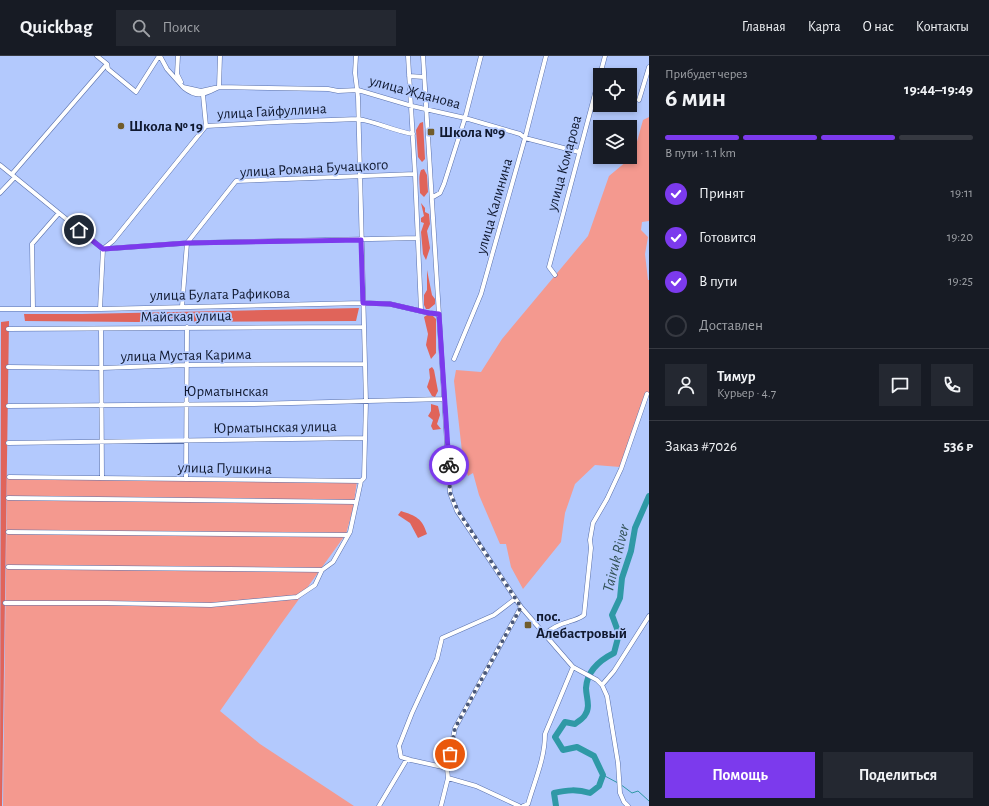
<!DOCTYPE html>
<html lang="ru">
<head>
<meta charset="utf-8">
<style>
  :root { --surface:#171b24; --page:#242831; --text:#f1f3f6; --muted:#9ea1a6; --line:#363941; --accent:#7c3aed }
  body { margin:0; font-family:"Alegreya Sans",sans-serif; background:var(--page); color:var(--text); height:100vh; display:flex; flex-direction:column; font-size:15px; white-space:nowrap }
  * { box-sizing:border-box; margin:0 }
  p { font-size:13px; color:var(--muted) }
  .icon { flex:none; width:22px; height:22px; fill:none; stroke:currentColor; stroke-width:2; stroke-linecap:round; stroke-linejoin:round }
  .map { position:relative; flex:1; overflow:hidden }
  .panel { display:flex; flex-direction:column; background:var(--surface); width:340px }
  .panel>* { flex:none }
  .fabs { position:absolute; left:593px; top:12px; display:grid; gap:8px }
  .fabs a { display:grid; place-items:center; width:44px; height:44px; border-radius:0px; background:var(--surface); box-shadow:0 2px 6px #0003; font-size:20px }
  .pin { position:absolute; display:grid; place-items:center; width:34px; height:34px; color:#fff; margin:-17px; border:2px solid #fff; border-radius:50%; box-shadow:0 1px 4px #0007 }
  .courier { position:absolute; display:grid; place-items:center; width:40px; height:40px; margin:-20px; border:3px solid #7c3aed; border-radius:50%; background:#fff; color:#222; box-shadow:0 1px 5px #0007 }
  .headline em { font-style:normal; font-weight:700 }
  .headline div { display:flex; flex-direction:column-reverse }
  .headline { display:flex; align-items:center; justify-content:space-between; height:68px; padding:0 16px }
  h1 { font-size:26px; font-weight:700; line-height:30px }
  .bar { display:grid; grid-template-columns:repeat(4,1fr); gap:6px 4px; align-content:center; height:48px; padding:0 16px }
  .bar i { height:5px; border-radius:3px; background:var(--line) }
  .bar .on { background:var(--accent) }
  .bar p { grid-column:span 4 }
  .line { display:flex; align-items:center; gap:10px; padding:0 16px; border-top:1px solid var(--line) }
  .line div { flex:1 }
  .round { display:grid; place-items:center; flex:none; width:42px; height:42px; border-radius:0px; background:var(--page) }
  ol { padding:0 16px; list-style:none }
  li { display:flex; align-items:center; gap:12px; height:44px }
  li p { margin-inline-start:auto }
  li .icon { padding:4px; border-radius:50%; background:var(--accent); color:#fff; stroke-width:4 }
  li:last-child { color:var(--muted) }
  li i { width:22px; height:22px; border:2px solid var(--line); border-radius:50% }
  .primary-button { display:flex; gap:8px; margin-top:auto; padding:8px 16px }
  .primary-button a { flex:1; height:46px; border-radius:0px; background:var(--accent); color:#fff; font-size:16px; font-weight:700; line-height:46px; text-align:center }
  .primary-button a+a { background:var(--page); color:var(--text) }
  header { display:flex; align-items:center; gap:24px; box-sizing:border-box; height:56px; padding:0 20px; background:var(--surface); border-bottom:1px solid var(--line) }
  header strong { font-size:19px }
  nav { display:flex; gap:22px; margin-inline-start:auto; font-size:14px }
  .search { width:280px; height:36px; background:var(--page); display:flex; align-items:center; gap:10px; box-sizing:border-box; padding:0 14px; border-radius:0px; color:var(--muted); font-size:15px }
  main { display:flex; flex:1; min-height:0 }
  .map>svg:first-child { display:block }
  .green { fill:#f4998f }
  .forest { fill:#e0645a }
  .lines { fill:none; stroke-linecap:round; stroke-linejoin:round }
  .stream { stroke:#2f99a6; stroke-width:1 }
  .river { stroke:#2f99a6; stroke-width:6 }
  .minor-casing { stroke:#5970ab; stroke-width:5 }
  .minor { stroke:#fff; stroke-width:4 }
  .done { stroke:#495778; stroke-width:4; stroke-dasharray:0 7.2 }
  .route { stroke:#7c3aed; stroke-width:5 }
  .poi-dot { fill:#715c2b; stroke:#b3c9fd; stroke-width:1.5 }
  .labels { text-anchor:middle; stroke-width:3.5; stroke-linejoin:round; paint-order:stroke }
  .street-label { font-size:15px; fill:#101930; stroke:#b3c9fd }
  .poi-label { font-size:15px; font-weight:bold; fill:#101930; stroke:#b3c9fd; text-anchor:start }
  .water-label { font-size:16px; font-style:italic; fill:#325156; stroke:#b3c9fd }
</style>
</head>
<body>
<header>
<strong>Quickbag</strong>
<div class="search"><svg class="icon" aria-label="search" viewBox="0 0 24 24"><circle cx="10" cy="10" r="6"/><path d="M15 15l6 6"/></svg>Поиск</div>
<nav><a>Главная</a><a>Карта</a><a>О нас</a><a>Контакты</a></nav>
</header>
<main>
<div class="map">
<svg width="649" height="750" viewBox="0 0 649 750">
  <rect width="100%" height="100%" fill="#b3c9fd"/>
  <!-- green -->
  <path class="green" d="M649,61V165L642,166L641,174L648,181L645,198L648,224H649V337L647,336L620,411L595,409L575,428L565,457L561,486L523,533L511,511L506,488H500L479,439L473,417L468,420L463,404L454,325L456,314L481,316L502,283L588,180L609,120L633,100L643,64Z
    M7,422L357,425L353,453L346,478L281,568L220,655L260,688L354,750H3Z"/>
  <!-- forest -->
  <path class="forest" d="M423,66L425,103L422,106L418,101L417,87L416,74L420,67Z
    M424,113L427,119L428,136L424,141L420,137C420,129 418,121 421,114Z
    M421,147L425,152V156L429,158L430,168L427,175L430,192L426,204L423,198L421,176L424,167L421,166V162L424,160Z
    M427,214L432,239L435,243V248L429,253H426L424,249V239L427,234Z
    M359,252L356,265L138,266L25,265L24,258H82Z
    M427,259H432L436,263V297L431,303L426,289L428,278L424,261Z
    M9,265L2,750H0L1,266Z
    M432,311L434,314L438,335L435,341L432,340L427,331L430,322L429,313Z
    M431,348L438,350L440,359L437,368L441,373L433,374L431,370L433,364L428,360L431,355Z
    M401,455C416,460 422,462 427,478L418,482L410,467L398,459Z"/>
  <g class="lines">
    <!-- stream -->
    <path class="stream" d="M603,719L618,727
      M620,728L632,737L638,735L649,745"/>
    <!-- river -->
    <path class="river" d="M556,750L554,737C567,734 577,733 590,737L599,730L603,719L594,700L577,691L563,694L555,681L565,666L575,668C578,665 583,663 585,659C591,651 586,641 586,632C587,615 600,604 614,597L619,578L612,559L620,542L622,522L631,495L635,472L649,440"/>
    <!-- minor casing -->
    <g class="minor-casing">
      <path id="minor" d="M97,0L107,8L108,13L136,36L159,0
        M160,0L167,13L183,31L201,35L219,31L328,33L338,35L358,34L412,50L465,62L520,78L525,82L579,96
        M178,0L177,18L181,26
        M408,0L415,118L421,254
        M423,0L450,437L457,455L521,551L573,611L597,624L602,629L607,640L618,707L620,737L624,746L628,750
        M409,20L424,21
        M184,32C198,43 205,38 219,31L220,0
        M203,39L206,70
        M639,44L649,11
        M0,109L103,193L187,187L418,182
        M12,118L107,8
        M0,137L15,121
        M433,141L440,137L444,128L465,62L481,0
        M555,219L549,211L605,0
        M182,251L187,187L236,125L415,118
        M0,253H100L363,247L390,248L429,257L439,258
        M33,253L32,188L59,157
        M100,253L103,193L113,185L206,70L277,66L358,63C377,66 394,75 413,78
        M8,273L364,271
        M101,273L102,422
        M454,303L481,238L525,82L546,0
        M8,311L102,312L187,309L365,308
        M8,350L252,348L444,343
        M8,387L364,382
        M9,421L361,425L364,422L366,346L358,41L355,17L356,0
        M186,423L187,271
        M8,442L356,446
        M8,476L348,479
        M8,511L322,514L333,506L350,476L361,425
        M5,547H106L211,549L297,541L315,529L322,514
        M545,578C551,573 560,568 568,566C574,564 579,563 584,559L591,492L590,484L593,467L607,443L621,413L647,338
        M602,629L614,615L649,560
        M447,712L411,704L401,701L399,690L412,657L437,603L442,582L494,559L515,543
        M448,722L476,730L519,750
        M379,750L407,703
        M441,750L448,722L447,712L455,672L521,551
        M523,750L528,748C535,724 545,702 545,678L573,611"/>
    </g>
    <!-- minor -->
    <use href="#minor" class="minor"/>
  </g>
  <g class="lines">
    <!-- done -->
    <path class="done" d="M449,409L450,437L458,455L521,551L455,672L450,698"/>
    <!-- route -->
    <path class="route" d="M79,174L103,193L187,187L361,184L363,247L390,248L429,257L439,258L449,409"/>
  </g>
  <!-- markers -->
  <g class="poi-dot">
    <circle cx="121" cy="70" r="4"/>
    <rect x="427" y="72" width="8" height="8" rx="2"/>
    <rect x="524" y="565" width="8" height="8" rx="2"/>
  </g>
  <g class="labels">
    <!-- street labels -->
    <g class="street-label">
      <text transform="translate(415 36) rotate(15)" y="5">улица Жданова</text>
      <text transform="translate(272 55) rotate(-3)" y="5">улица Гайфуллина</text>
      <text transform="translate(564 107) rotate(-75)" y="5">улица Комарова</text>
      <text transform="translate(314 112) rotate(-3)" y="5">улица Романа Бучацкого</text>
      <text transform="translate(494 150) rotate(-74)" y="5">улица Калинина</text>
      <text transform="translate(220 238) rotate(-1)" y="5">улица Булата Рафикова</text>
      <text transform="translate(186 260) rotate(-1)" y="5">Майская улица</text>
      <text transform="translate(186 299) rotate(-1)" y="5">улица Мустая Карима</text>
      <text x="226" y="340">Юрматынская</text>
      <text transform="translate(275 371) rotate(-1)" y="5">Юрматынская улица</text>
      <text transform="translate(225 412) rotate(1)" y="5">улица Пушкина</text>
    </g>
    <!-- poi labels -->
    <g class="poi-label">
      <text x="129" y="75">Школа № 19</text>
      <text x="439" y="81">Школа №9</text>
      <text x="536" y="565">пос.<tspan x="536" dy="17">Алебастровый</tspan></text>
    </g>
    <!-- water labels -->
    <g class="water-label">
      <text transform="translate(615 502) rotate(-76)" y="6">Tairuk River</text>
    </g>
  </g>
</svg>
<div class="fabs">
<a><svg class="icon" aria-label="locate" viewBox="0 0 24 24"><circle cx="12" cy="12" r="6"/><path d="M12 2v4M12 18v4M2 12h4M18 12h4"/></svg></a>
<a><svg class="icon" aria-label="layers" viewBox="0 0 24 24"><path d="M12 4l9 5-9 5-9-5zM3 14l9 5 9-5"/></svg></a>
</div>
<div class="pin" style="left:450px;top:698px;background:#ea580c"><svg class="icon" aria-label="bag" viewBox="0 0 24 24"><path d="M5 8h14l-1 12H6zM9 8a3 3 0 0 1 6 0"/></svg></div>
<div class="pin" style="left:79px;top:174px;background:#1f2937"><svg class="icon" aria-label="home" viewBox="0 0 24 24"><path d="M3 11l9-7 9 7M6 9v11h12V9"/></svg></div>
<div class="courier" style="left:449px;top:409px"><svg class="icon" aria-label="bike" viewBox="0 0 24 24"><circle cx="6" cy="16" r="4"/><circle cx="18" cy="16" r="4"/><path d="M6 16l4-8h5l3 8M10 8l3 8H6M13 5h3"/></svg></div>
</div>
<section class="panel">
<div class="headline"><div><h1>6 мин</h1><p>Прибудет через</p></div><em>19:44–19:49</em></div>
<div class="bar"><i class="on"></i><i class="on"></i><i class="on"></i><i></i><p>В пути · 1.1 km</p></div>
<ol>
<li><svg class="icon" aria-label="check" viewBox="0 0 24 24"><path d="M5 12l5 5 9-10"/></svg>Принят<p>19:11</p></li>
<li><svg class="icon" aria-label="check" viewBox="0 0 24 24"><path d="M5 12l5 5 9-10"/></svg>Готовится<p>19:20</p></li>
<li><svg class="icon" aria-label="check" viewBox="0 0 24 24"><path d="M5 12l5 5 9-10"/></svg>В пути<p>19:25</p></li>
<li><i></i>Доставлен</li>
</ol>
<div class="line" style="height:72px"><a class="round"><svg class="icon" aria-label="person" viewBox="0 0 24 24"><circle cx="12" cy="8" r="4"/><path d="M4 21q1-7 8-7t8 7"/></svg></a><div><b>Тимур</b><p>Курьер · 4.7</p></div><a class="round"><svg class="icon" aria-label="chat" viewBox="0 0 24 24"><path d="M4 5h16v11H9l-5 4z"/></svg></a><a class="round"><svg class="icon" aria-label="phone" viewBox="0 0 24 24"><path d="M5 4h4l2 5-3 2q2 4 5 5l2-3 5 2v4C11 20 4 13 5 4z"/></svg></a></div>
<div class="line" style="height:52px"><div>Заказ #7026</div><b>536 ₽</b></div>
<div class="primary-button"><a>Помощь</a><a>Поделиться</a></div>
</section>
</main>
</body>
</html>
